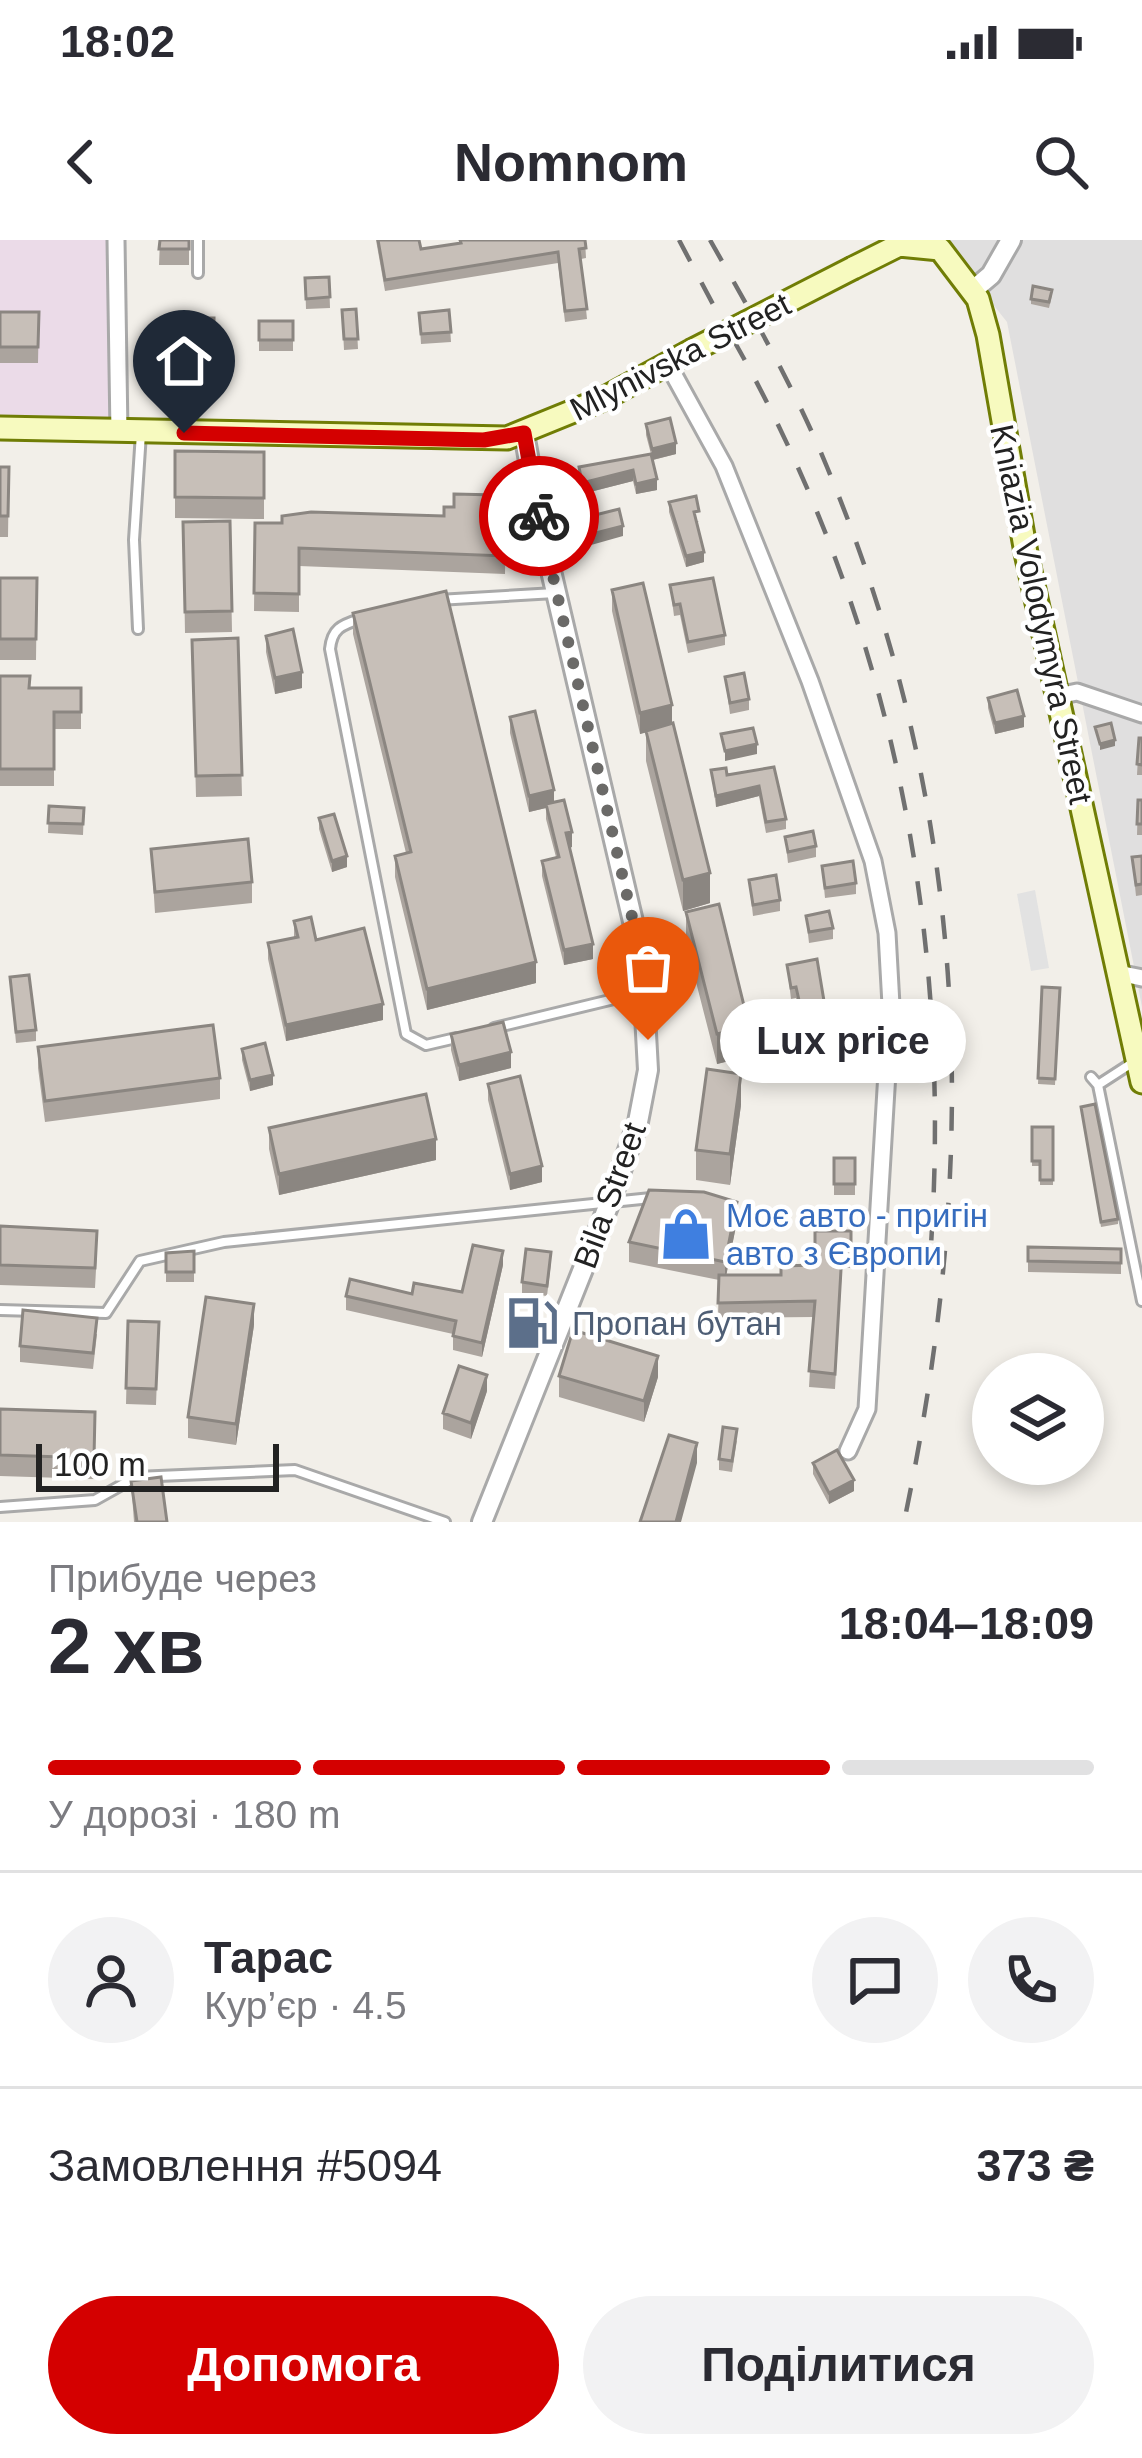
<!DOCTYPE html>
<html lang="uk">
<head>
<meta charset="utf-8">
<style>
  :root { --surface:#fff; --page:#f2f2f3; --text:#2b2b33; --muted:#7c7c81; --line:#e1e1e2; --accent:#d40000 }
  body { margin:0; font-family:Arial,sans-serif; background:var(--page); color:var(--text); height:100vh; display:flex; flex-direction:column; font-size:45px; white-space:nowrap }
  * { box-sizing:border-box; margin:0 }
  p { font-size:39px; color:var(--muted) }
  .icon { flex:none; width:66px; height:66px; fill:none; stroke:currentColor; stroke-width:2; stroke-linecap:round; stroke-linejoin:round }
  .map { position:relative; height:1282px; overflow:hidden }
  .side { display:flex; flex-direction:column; background:var(--surface); flex:1 }
  .side>* { flex:none }
  .buttons { position:absolute; left:972px; top:1113px; display:grid; gap:24px }
  .buttons a { display:grid; place-items:center; width:132px; height:132px; border-radius:50%; background:var(--surface); box-shadow:0 6px 18px #0003; font-size:60px }
  .scale { position:absolute; left:36px; bottom:30px; width:243px; box-sizing:border-box; padding-left:12px; border:6px solid #222; border-top:0; font-size:33px; line-height:42px; white-space:nowrap; color:#222; -webkit-text-stroke:9px #fff; paint-order:stroke }
  .pin { position:absolute; display:grid; place-items:center; width:102px; height:102px; color:#fff; margin:-123px -51px; border-radius:50% 50% 50% 0; rotate:-45deg; box-shadow:0 0 12px #0007 }
  .pin .icon { rotate:45deg }
  .courier { position:absolute; display:grid; place-items:center; width:120px; height:120px; margin:-60px; border:9px solid #d40000; border-radius:50%; background:#fff; color:#222; box-shadow:0 3px 15px #0007 }
  .bubble { position:absolute; height:84px; border-radius:42px; background:var(--surface); box-shadow:0 6px 18px #0003; font-size:39px; font-weight:800; line-height:84px; text-align:center }
  .head em { font-style:normal; font-weight:800 }
  .head div { display:flex; flex-direction:column-reverse }
  .head { display:flex; align-items:center; justify-content:space-between; height:204px; padding:0 48px }
  h1 { font-size:78px; font-weight:800; line-height:90px }
  .bar { display:grid; grid-template-columns:repeat(4,1fr); gap:18px 12px; align-content:center; height:144px; padding:0 48px }
  .bar i { height:15px; border-radius:9px; background:var(--line) }
  .bar .current { background:var(--accent) }
  .bar p { grid-column:span 4 }
  .line { display:flex; align-items:center; gap:30px; padding:0 48px; border-top:3px solid var(--line) }
  .line div { flex:1 }
  .round { display:grid; place-items:center; flex:none; width:126px; height:126px; border-radius:63px; background:var(--page) }
  .action { display:flex; gap:24px; margin-top:auto; padding:24px 48px }
  .action a { flex:1; height:138px; border-radius:72px; background:var(--accent); color:#fff; font-size:48px; font-weight:800; line-height:138px; text-align:center }
  .action a+a { background:var(--page); color:var(--text) }
  .status { display:flex; justify-content:space-between; align-items:center; height:84px; padding:0 60px; background:var(--surface); direction:ltr }
  .status svg { height:33px; fill:currentColor }
  header { display:flex; justify-content:space-between; align-items:center; height:156px; padding:0 48px; background:var(--surface); font-size:54px; font-weight:800 }
  .map>svg:first-child { display:block }
  .residential { fill:#e0dfdf }
  .industrial { fill:#ebdbe8 }
  .parking { fill:#e2e2e2 }
  .lines { fill:none; stroke-linecap:round; stroke-linejoin:round }
  .service-casing { stroke:#a9a9a9; stroke-width:14 }
  .minor-casing { stroke:#a9a9a9; stroke-width:21 }
  .tertiary-casing { stroke:#a9a9a9; stroke-width:24 }
  .secondary-casing { stroke:#707d05; stroke-width:27 }
  .service { stroke:#fff; stroke-width:8 }
  .minor { stroke:#fff; stroke-width:15 }
  .tertiary { stroke:#fff; stroke-width:18 }
  .secondary { stroke:#f7fabf; stroke-width:21 }
  .rail { stroke:#707070; stroke-width:4.5; stroke-dasharray:24 24; stroke-linecap:butt }
  .secondary-bridge-casing { stroke:#707d05; stroke-width:27; stroke-linecap:butt }
  .secondary-bridge { stroke:#f7fabf; stroke-width:21 }
  .wall { fill:#aba49e }
  .shaded-wall { fill:#8b8681 }
  .building { fill:#c7bfb8; stroke:#8b8681; stroke-width:3 }
  .done { stroke:#6b6a68; stroke-width:12; stroke-dasharray:0 21.6 }
  .route { stroke:#d40000; stroke-width:15 }
  .labels { text-anchor:middle; stroke-width:9; stroke-linejoin:round; paint-order:stroke }
  .street-label { font-size:33px; fill:#222; stroke:#fff }
  .shop-label { font-size:33px; fill:#366cbe; stroke:#fff; text-anchor:start }
  .service-label { font-size:33px; fill:#4e5e75; stroke:#fff; text-anchor:start }
</style>
</head>
<body>
<div class="status"><b>18:02</b><svg viewBox="0 0 49 12"><path d="M0 12V9h3v3zM5 12V6h3v6zM10 12V3h3v9zM15 12V0h3v12zM26 1h20v11H26zM47 4h2v5h-2z"/></svg></div>
<header><svg class="icon" aria-label="back" viewBox="0 0 24 24"><path d="M15 5l-7 7 7 7"/></svg>Nomnom<svg class="icon" aria-label="search" viewBox="0 0 24 24"><circle cx="10" cy="10" r="6"/><path d="M15 15l6 6"/></svg></header>
<div class="map">
<svg width="1142" height="1282" viewBox="0 0 1142 1282">
  <rect width="100%" height="100%" fill="#f2efe9"/>
  <!-- residential -->
  <path class="residential" d="M942,0H1142V767L1007,82Z"/>
  <!-- industrial -->
  <path class="industrial" d="M0,0H116L119,192L0,188Z"/>
  <!-- parking -->
  <path class="parking" d="M1035,650L1049,728L1031,731L1017,654Z"/>
  <g class="lines">
    <!-- service casing -->
    <g class="service-casing">
      <path id="service" d="M198,33V0
        M438,360L555,353
        M360,379C341,385 332,389 330,409L406,794L426,805L456,798
        M138,389L134,300L141,193
        M494,788L643,752
        M1091,837L1098,845L1142,1061
        M1098,845L1132,823
        M0,1070L106,1073L140,1021L224,1002L651,958
        M0,1267L95,1260L136,1237L295,1230L445,1282"/>
    </g>
    <!-- minor casing -->
    <g class="minor-casing">
      <path id="minor" d="M116,0L119,192
        M669,126L724,226L810,441L873,621L887,693L891,765L867,1169L848,1211
        M1058,456L1077,452L1142,474
        M1118,733L1142,738"/>
    </g>
    <!-- tertiary casing -->
    <g class="tertiary-casing">
      <path id="tertiary" d="M972,51L991,35L1011,0
        M482,1282L611,959L638,882L648,830L642,720L540,284L524,193"/>
    </g>
    <!-- secondary casing -->
    <g class="secondary-casing">
      <path id="secondary" d="M853,28L899,5L940,9L978,59L988,95L1026,313L1142,842
        M0,188L507,198L603,159L691,111"/>
    </g>
    <!-- service -->
    <use href="#service" class="service"/>
    <!-- minor -->
    <use href="#minor" class="minor"/>
    <!-- tertiary -->
    <use href="#tertiary" class="tertiary"/>
    <!-- secondary -->
    <use href="#secondary" class="secondary"/>
    <!-- rail -->
    <path class="rail" d="M679,0L716,70
      M710,0C752,74 795,149 827,227C972,576 981,916 904,1282
      M733,99C890,376 952,688 931,1005"/>
    <!-- secondary-bridge casing -->
    <g class="secondary-bridge-casing">
      <path id="secondary-bridge" d="M691,111L853,28"/>
    </g>
    <!-- secondary-bridge -->
    <use href="#secondary-bridge" class="secondary-bridge"/>
  </g>
  <!-- wall -->
  <path class="wall" d="M160,0H189V25H159Z
    M376,0H419L421,9L459,3V0H585L586,18L581,19L587,79L565,82L558,23L385,51Z
    M329,37L330,68L306,69L305,38Z
    M1052,55L1049,68L1031,64V59Z
    M356,69L358,109L344,110L342,70Z
    M449,70L451,102L421,104L419,73Z
    M0,72H39L38,123H0Z
    M183,78H214V114H183Z
    M259,81H293V111H259Z
    M646,184L676,214L653,220L657,250L636,254L633,241L582,254L579,227L651,214L646,195Z
    M175,211L264,212V279L175,278Z
    M0,227H9L8,297H0Z
    M669,262L699,282H696L704,322L686,327L669,272Z
    M506,277L505,334L299,326V372L254,371L255,283Z
    M230,281L232,392L185,393L183,282Z
    M0,338H37L36,420H0Z
    M670,345L725,395V405L688,413L680,375L674,376Z
    M612,350L672,484L710,663L683,671L646,521V492L640,494L612,371Z
    M353,373L536,743L427,770L395,637V616L406,613L353,394Z
    M266,396L302,448L275,454L266,412Z
    M238,398L242,556L196,557L192,400Z
    M0,436L29,448H81V489H54V546H0Z
    M725,437L749,459V470L730,474Z
    M988,458L1024,487L995,494L988,468Z
    M510,477L554,562L572,607L570,608L593,719L564,725L542,636V621L556,617L546,579V568L529,572L510,493Z
    M1139,498H1142V535H1137Z
    M774,527L786,579V589L766,593L759,556L716,567L711,530L727,535Z
    M1138,560H1142V595H1137Z
    M49,566L84,568L83,595L48,593Z
    M319,578L347,627L332,632L319,589Z
    M785,597L816,606V617L788,623Z
    M151,609L252,642V663L155,673Z
    M1142,616V655L1136,656L1132,617Z
    M822,626L856,643V654L825,658Z
    M749,640L780,660V671L753,676Z
    M686,672L749,816L717,824L686,703Z
    M806,676L833,688V699L809,703Z
    M294,681L316,700L383,780L286,801L268,719V703L294,698Z
    M787,725L829,802L807,807L796,758L791,759Z
    M10,737L36,790V801L16,803Z
    M1042,747L1060,748L1055,845L1038,844Z
    M451,794L511,828L459,841L451,810Z
    M38,807L220,838V859L45,882L38,828Z
    M242,809L273,845L250,851L242,820Z
    M488,844L542,942L510,950L488,860Z
    M741,865L730,945L696,940V910Z
    M1081,867L1118,979V984L1101,987Z
    M1032,887H1053V945H1040V926H1032Z
    M269,888L436,920L279,955L269,909Z
    M834,918H855V955H834Z
    M737,981L726,1035H781L815,1025L851,991V1028H842L835,1149L809,1147L813,1077L718,1078L719,1040L629,1022V1002Z
    M0,986L97,1011L95,1048L0,1045Z
    M1028,1007L1121,1009V1034L1028,1032Z
    M194,1011V1042H166V1013Z
    M551,1023L547,1056L522,1053V1042Z
    M503,1025L482,1117L453,1110V1094L346,1070V1056L462,1052Z
    M128,1081L159,1082L156,1165L126,1164Z
    M254,1085L236,1205L188,1198V1177Z
    M97,1094L93,1129L20,1122V1106Z
    M559,1136L658,1137L644,1182L559,1157Z
    M487,1151L471,1199L443,1189V1173Z
    M0,1169L95,1172L94,1239L0,1236Z
    M737,1200L732,1232L719,1230V1219Z
    M813,1223L854,1251L829,1264L813,1234Z
    M131,1241L167,1282H134Z"/>
  <!-- shaded-wall -->
  <path class="shaded-wall" d="M676,203V214L652,220V209Z
    M633,230V241L582,254V243Z
    M657,239V250L636,254V244Z
    M623,286V296L584,307V296Z
    M704,312V322L686,327V316Z
    M302,432V448L275,454V438Z
    M672,465V486L640,494V473Z
    M1024,476V487L995,494V483Z
    M1115,500V506L1100,510V504Z
    M757,504V514L725,521V511Z
    M759,546V556L716,567V556Z
    M554,550V566L529,572V556Z
    M572,592V607L566,608V593Z
    M347,616V627L332,632V621Z
    M710,633V663L683,671V640Z
    M593,704V719L564,725V710Z
    M536,722V743L427,770V749Z
    M383,764V780L286,801V785Z
    M749,786V816L717,824V794Z
    M829,791V802L807,807V796Z
    M511,812V828L459,841V825Z
    M741,834V865L730,945V914Z
    M273,835V845L250,851V840Z
    M436,899V920L279,955V934Z
    M542,926V942L510,950V934Z
    M737,962V981L725,1042V1022Z
    M503,1011V1025L482,1117V1103Z
    M254,1064V1085L236,1205V1184Z
    M658,1116V1137L644,1182V1161Z
    M487,1135V1151L471,1199V1183Z
    M697,1203V1223L681,1282H676Z
    M854,1240V1251L829,1264V1253Z"/>
  <!-- building -->
  <path class="building" d="M160,0H189V9H159Z
    M378,0H419L421,9L461,3L460,0H585L586,8L579,9L587,69L565,71L558,12L385,40Z
    M329,37L330,57L306,59L305,38Z
    M1033,46L1052,50L1049,62L1031,59Z
    M356,69L358,99H344L342,70Z
    M449,70L451,92L421,94L419,73Z
    M0,72H39L38,107H0Z
    M183,78H214V103H183Z
    M259,81H293V100H259Z
    M670,178L676,203L652,209L646,184Z
    M175,211L264,212V258L175,257Z
    M651,214L657,239L636,244L633,230L582,243L579,227Z
    M0,227H9L8,276H0Z
    M454,254L496,255V277H506L505,316L299,308V354L254,353L255,283H282V276L311,272L444,276V267H454Z
    M696,256L699,271L694,272L704,312L686,316L669,262Z
    M619,269L623,286L584,296L579,279Z
    M230,281L232,371L185,372L183,282Z
    M0,338H37L36,399H0Z
    M713,338L725,395L688,402L680,364L674,365L670,345Z
    M643,343L672,465L640,473L612,350Z
    M446,351L536,722L427,749L395,616L411,612L353,373Z
    M293,389L302,432L275,438L266,396Z
    M238,398L242,535L196,536L192,400Z
    M744,433L749,459L730,463L725,437Z
    M0,436H30L29,448H81V472H54V529H0Z
    M1017,450L1024,476L995,483L988,458Z
    M535,471L554,550L529,556L510,477Z
    M673,483L710,633L683,640L646,491Z
    M1111,483L1115,500L1100,504L1095,487Z
    M753,488L757,504L725,511L721,494Z
    M1139,498H1142V525L1137,524Z
    M774,527L786,579L766,582L759,546L716,556L711,530L726,528L727,535Z
    M564,560L572,592L566,593L593,704L564,710L542,621L559,617L546,564Z
    M1138,560H1142V584H1137Z
    M49,566L84,568L83,584L48,583Z
    M334,574L347,616L332,621L319,578Z
    M813,591L816,606L788,612L785,597Z
    M248,599L252,642L155,652L151,609Z
    M1142,616V644L1136,645L1132,617Z
    M853,621L856,643L825,648L822,626Z
    M776,635L780,660L753,665L749,640Z
    M719,664L749,786L717,794L686,672Z
    M829,671L833,688L809,692L806,676Z
    M311,677L316,700L364,688L383,764L286,785L268,703L298,697L294,681Z
    M817,719L829,791L807,796L796,747L791,748L787,725Z
    M29,735L36,790L16,792L10,737Z
    M1042,747L1060,748L1055,839L1038,838Z
    M503,782L511,812L459,825L451,794Z
    M213,785L220,838L45,861L38,807Z
    M265,803L273,835L250,840L242,809Z
    M707,829L741,834L730,914L696,910Z
    M520,836L542,926L510,934L488,844Z
    M426,854L436,899L279,934L269,888Z
    M1095,864L1118,979L1101,982L1081,867Z
    M1032,887H1053V940H1040V921H1032Z
    M834,918H855V944H834Z
    M649,950L704,952L737,962L725,1022L629,1002Z
    M0,986L97,991L95,1028L0,1025Z
    M815,991H851V1012H842L835,1134L809,1131L815,1061L718,1063L719,1035H781V1026L815,1025Z
    M473,1005L503,1011L482,1103L453,1096L456,1081L346,1056L350,1039L412,1054L414,1043L462,1052Z
    M1028,1007L1121,1009V1023L1028,1021Z
    M526,1009L551,1012L547,1046L522,1042Z
    M194,1011V1032H166V1013Z
    M206,1057L254,1064L236,1184L188,1177Z
    M23,1070L97,1078L93,1113L20,1106Z
    M128,1081L159,1082L156,1149L126,1148Z
    M573,1090L658,1116L644,1161L559,1136Z
    M459,1126L487,1135L471,1183L443,1173Z
    M0,1169L95,1172L94,1218L0,1215Z
    M723,1187L737,1189L732,1221L719,1219Z
    M669,1195L697,1203L676,1282H640Z
    M837,1210L854,1240L829,1253L813,1223Z
    M161,1237L167,1282H137L131,1241Z"/>
  <g class="lines">
    <!-- done -->
    <path class="done" d="M539,276L642,720L648,800"/>
    <!-- route -->
    <path class="route" d="M184,193L484,200L524,193L539,276"/>
  </g>
  <!-- icons -->
  <defs>
    <g id="shop-bare" transform="scale(4.14)"><path d="M-5-2.5h2.3a2.7 3.5 0 0 1 5.4 0H5L5.5 6h-11ZM-1.5-2.5h3a1.5 2.3 0 0 0-3 0Z" fill="#3f7fe0" stroke="#fff" stroke-width="2.5" paint-order="stroke"/></g>
    <g id="fuel-bare" transform="scale(4.14)"><path d="M-5.5-6h7V0h2V4h1.3V-2.5L3-4.5l.8-.8L6-3V5H2.5V1h-1V6h-7ZM-4.2-4.7v3.2H.2V-4.7Z" fill="#5c6f8a" stroke="#fff" stroke-width="2.5" paint-order="stroke"/></g>
  </defs>
  <g fill-rule="evenodd">
    <use href="#shop-bare" x="686" y="994"/>
    <use href="#fuel-bare" x="532" y="1083"/>
  </g>
  <g class="labels">
    <!-- street labels -->
    <g class="street-label">
      <text transform="translate(680 116) rotate(-27)" y="12">Mlynivska Street</text>
      <text transform="translate(1042 374) rotate(78)" y="12">Kniazia Volodymyra Street</text>
      <text transform="translate(609 955) rotate(-70)" y="12">Bila Street</text>
    </g>
    <!-- shop labels -->
    <g class="shop-label">
      <text x="726" y="987">Моє авто - пригін<tspan x="726" dy="38">авто з Європи</tspan></text>
    </g>
    <!-- service labels -->
    <g class="service-label">
      <text x="572" y="1095">Пропан бутан</text>
    </g>
  </g>
</svg>
<div class="buttons">
<a><svg class="icon" aria-label="layers" viewBox="0 0 24 24"><path d="M12 4l9 5-9 5-9-5zM3 14l9 5 9-5"/></svg></a>
</div>
<div class="scale">100 m</div>
<div class="pin" style="left:648px;top:800px;background:#ea580c"><svg class="icon" aria-label="bag" viewBox="0 0 24 24"><path d="M5 8h14l-1 12H6zM9 8a3 3 0 0 1 6 0"/></svg></div>
<div class="pin" style="left:184px;top:193px;background:#1f2937"><svg class="icon" aria-label="home" viewBox="0 0 24 24"><path d="M3 11l9-7 9 7M6 9v11h12V9"/></svg></div>
<div class="courier" style="left:539px;top:276px"><svg class="icon" aria-label="bike" viewBox="0 0 24 24"><circle cx="6" cy="16" r="4"/><circle cx="18" cy="16" r="4"/><path d="M6 16l4-8h5l3 8M10 8l3 8H6M13 5h3"/></svg></div>
<div class="bubble" style="left:720px;top:759px;width:246px">Lux price</div>
</div>
<section class="side">
<div class="head"><div><h1>2 хв</h1><p>Прибуде через</p></div><em>18:04–18:09</em></div>
<div class="bar"><i class="current"></i><i class="current"></i><i class="current"></i><i></i><p>У дорозі · 180 m</p></div>
<div class="line" style="height:216px"><a class="round"><svg class="icon" aria-label="person" viewBox="0 0 24 24"><circle cx="12" cy="8" r="4"/><path d="M4 21q1-7 8-7t8 7"/></svg></a><div><b>Тарас</b><p>Кур’єр · 4.5</p></div><a class="round"><svg class="icon" aria-label="chat" viewBox="0 0 24 24"><path d="M4 5h16v11H9l-5 4z"/></svg></a><a class="round"><svg class="icon" aria-label="phone" viewBox="0 0 24 24"><path d="M5 4h4l2 5-3 2q2 4 5 5l2-3 5 2v4C11 20 4 13 5 4z"/></svg></a></div>
<div class="line" style="height:156px"><div>Замовлення #5094</div><b>373 ₴</b></div>
<div class="action"><a>Допомога</a><a>Поділитися</a></div>
</section>
</body>
</html>
